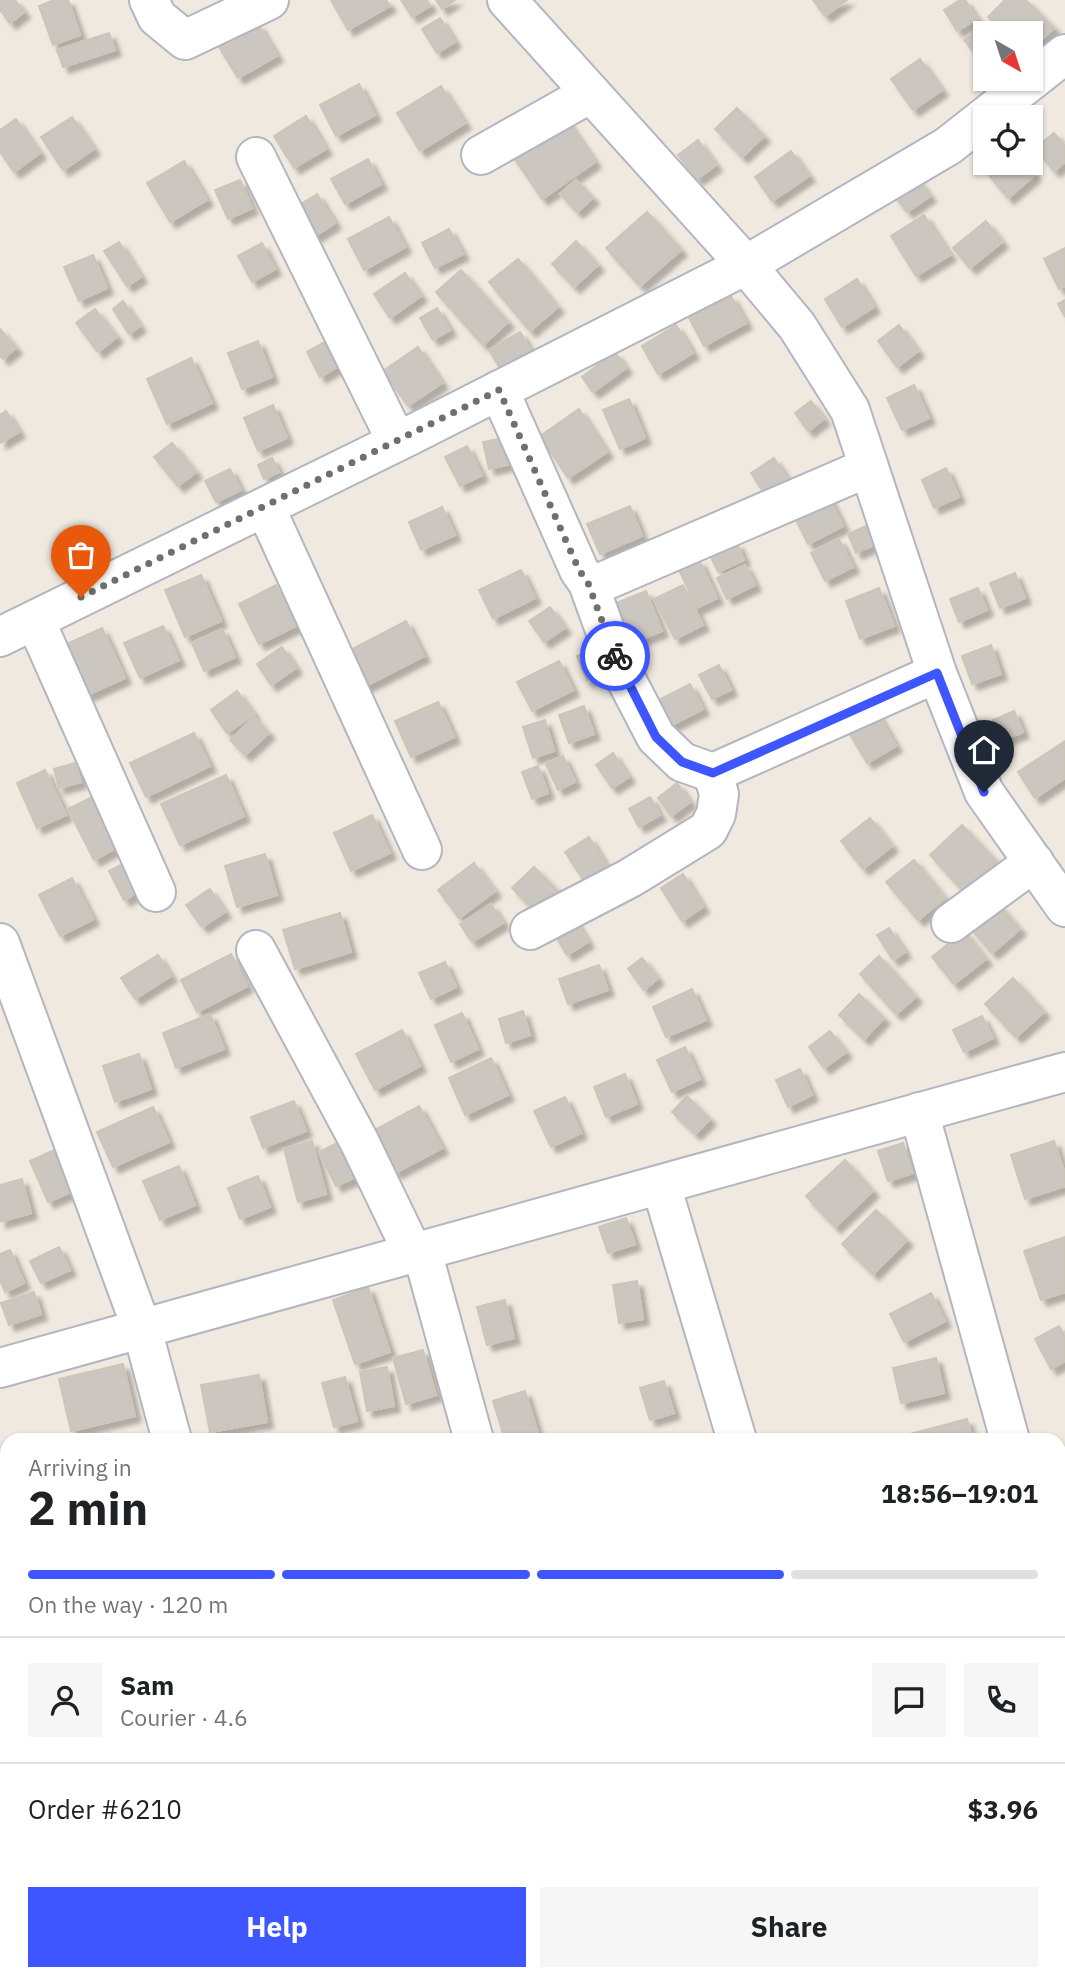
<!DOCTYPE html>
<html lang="en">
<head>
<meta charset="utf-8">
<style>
  :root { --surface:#fff; --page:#f6f6f6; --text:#202124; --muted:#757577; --line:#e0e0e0; --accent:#3d56ff }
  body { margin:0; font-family:"IBM Plex Sans",sans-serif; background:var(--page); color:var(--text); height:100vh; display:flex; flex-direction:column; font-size:26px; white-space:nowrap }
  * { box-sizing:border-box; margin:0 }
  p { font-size:23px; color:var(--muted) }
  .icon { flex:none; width:38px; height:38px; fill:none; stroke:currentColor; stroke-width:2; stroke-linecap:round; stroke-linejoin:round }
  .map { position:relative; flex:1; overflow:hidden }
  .details { position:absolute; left:0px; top:1433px; width:1066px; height:548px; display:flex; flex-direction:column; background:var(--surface); border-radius:21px 21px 0 0; box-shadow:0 2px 5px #0004 }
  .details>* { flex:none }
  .needle { width:46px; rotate:141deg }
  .buttons { position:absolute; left:973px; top:21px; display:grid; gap:14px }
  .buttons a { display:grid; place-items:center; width:70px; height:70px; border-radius:0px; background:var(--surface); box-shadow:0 2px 5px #0004; font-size:35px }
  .pin { position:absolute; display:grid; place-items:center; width:60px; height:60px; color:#fff; margin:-72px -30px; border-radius:50% 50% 50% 0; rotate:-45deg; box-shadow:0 0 7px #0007 }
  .pin .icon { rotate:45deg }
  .courier { position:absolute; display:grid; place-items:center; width:70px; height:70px; margin:-35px; border:5px solid #3d56ff; border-radius:50%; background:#fff; color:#222; box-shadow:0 2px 9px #0007 }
  .overview em { font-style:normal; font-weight:800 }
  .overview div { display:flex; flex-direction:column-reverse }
  .overview { display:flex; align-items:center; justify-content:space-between; height:119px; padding:0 28px }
  h1 { font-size:46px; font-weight:800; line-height:52px }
  .bar { display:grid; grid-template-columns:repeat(4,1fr); gap:10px 7px; align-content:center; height:84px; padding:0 28px }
  .bar i { height:9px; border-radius:5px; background:var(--line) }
  .bar .on { background:var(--accent) }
  .bar p { grid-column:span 4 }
  .line { display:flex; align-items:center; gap:18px; padding:0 28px; border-top:2px solid var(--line) }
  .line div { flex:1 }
  .round { display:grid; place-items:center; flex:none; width:74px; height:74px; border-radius:0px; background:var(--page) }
  .button { display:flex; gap:14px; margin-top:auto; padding:14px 28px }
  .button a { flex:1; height:80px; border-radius:0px; background:var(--accent); color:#fff; font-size:28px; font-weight:800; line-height:80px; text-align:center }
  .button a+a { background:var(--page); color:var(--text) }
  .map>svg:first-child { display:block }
  .building { fill:#cbc6bf; stroke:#ccc6b8; stroke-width:2; filter:url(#shadow) }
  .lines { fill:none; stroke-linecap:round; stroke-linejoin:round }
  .minor-casing { stroke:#b3b5c2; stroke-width:42 }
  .minor { stroke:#fff; stroke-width:38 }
  .done { stroke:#716f6b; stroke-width:7; stroke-dasharray:0 12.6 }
  .route { stroke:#3d56ff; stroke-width:9 }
</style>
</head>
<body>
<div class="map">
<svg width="1065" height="1980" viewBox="0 0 1065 1980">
  <defs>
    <filter id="shadow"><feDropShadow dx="6" dy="6" stdDeviation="2" flood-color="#0004"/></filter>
  </defs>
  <rect width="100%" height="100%" fill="#f0e9df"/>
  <!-- building -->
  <path class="building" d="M1,0H15L24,12L10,23L0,10Z
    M54,0H68L80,35L53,45L39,6Z
    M331,0H386L390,6L348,30Z
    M401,0H427L430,6L412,17Z
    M436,0H455L442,9Z
    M813,0H847L825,16Z
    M960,0H965L977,19L957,31L944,10Z
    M1005,0H1026L1054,28L1031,50V33H1004L988,17Z
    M440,18L455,42L437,53L422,29Z
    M984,23L992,33H985V65L964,40Z
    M258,24L277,56L238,78L219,47Z
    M109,33L115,50L63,67L57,50Z
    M920,59L942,90L913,110L891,79Z
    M359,84L375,115L336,136L320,105Z
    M441,86L465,123L420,151L397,113Z
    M737,108L764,136L742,157L715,129Z
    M306,116L326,149L294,168L274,136Z
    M72,117L94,149L63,170L41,137Z
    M16,119L40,153L14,172L0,152V130Z
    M566,119L595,162L542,199L512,155Z
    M1054,133L1065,146V162L1054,171L1035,148Z
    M698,140L716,165L697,179L678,155Z
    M791,151L809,176L772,201L755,177Z
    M368,159L381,184L345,204L331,179Z
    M184,161L207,200L170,222L147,183Z
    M1000,163H1025L1035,175L1008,198L987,173Z
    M916,177L930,196L907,212L893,194Z
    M240,180L252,208L228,219L215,190Z
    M576,180L593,198L577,212L560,194Z
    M317,194L335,223L309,240L291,210Z
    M647,212L681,250L640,286L606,248Z
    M924,215L950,255L916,276L891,236Z
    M389,217L405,247L364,270L348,239Z
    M986,221L1002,242L970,268L953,248Z
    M449,229L463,254L435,268L422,243Z
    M576,241L598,265L574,287L552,264Z
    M119,242L141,277L127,286L104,251Z
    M262,243L275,269L252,282L238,256Z
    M1065,248V286L1059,289L1044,259Z
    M93,255L107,288L79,301L64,267Z
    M518,259L558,307L530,331L489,282Z
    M461,270L508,322L483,345L436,292Z
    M405,273L421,296L390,318L374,294Z
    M857,279L874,307L842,327L825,299Z
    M731,296L746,323L704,346L689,318Z
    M1065,300V317L1058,304Z
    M123,301L140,326L129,334L113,309Z
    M437,308L450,330L433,340L420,318Z
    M95,309L117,337L98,352L76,323Z
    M676,325L693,353L658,374L642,346Z
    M899,325L918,351L897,367L878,341Z
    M0,329L16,348L3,359L0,356Z
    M520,332L533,355L503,373L489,350Z
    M328,340L342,364L320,377L307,352Z
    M258,341L272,377L242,389L228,353Z
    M418,347L442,383L408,406L383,371Z
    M615,352L626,368L593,392L582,377Z
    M191,358L212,403L167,424L147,379Z
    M914,385L929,418L902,430L887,398Z
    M629,399L645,438L620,449L603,410Z
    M811,401L824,419L808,431L795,413Z
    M273,405L287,438L258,451L244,418Z
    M579,409L607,452L568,478L540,436Z
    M6,411L19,432L0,443V415Z
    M504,438L510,464L489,469L483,442Z
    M172,443L196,472L178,486L154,457Z
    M467,446L482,475L460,486L445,457Z
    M272,458L279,472L264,479L258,465Z
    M774,458L789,481L766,496L751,473Z
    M946,468L959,497L934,508L922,480Z
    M230,469L241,490L216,502L205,481Z
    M828,496L843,526L808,544L793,514Z
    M630,506L642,536L600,554L587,524Z
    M442,507L455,535L421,550L409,522Z
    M868,525L876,544L856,553L848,534Z
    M839,539L853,567L825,581L811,553Z
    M737,543L744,560L718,572L710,555Z
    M699,560L717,598L697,608L679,570Z
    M745,565L755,585L727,599L717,578Z
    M521,570L535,598L493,619L479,590Z
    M1015,573L1025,598L1000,608L990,583Z
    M201,575L221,621L185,637L165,590Z
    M276,585L296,626L259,644L239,604Z
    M683,585L703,625L675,639L654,599Z
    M879,588L894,626L860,639L846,601Z
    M978,588L987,610L959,622L950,599Z
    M646,591L662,631L632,643L616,603Z
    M550,607L565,628L544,642L529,621Z
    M406,621L424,656L362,688L343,654Z
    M163,626L179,660L140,678L124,643Z
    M102,628L125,678L83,697L60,647Z
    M222,629L235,657L204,671L192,643Z
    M991,645L1001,674L972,684L962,656Z
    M282,647L296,668L271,685L257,664Z
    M596,649L605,673L587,680L577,656Z
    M559,661L573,690L532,711L517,682Z
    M719,665L731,690L712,699L699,675Z
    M690,684L703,709L666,728L653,703Z
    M237,691L254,714L227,733L211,710Z
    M438,702L454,737L411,757L395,721Z
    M584,706L594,734L569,743L559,715Z
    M1014,711L1023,732L1001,741L993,720Z
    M877,713L896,746L867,763L848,731Z
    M254,717L269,733L245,755L230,740Z
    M545,720L554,751L533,758L523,727Z
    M194,733L210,766L146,797L130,763Z
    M1065,741V778L1035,798L1018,772Z
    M613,753L629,777L612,788L596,765Z
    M563,756L575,782L558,790L546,764Z
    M75,763L81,782L59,788L54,769Z
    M538,766L548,793L532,799L522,772Z
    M45,770L66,815L37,828L17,783Z
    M226,775L244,816L180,845L161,804Z
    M677,783L690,802L671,816L658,798Z
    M96,795L122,845L94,860L68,809Z
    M650,797L660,815L639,827L629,809Z
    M372,815L390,853L351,871L334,833Z
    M870,818L892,846L863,869L841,841Z
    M962,825L998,863L966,894L930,855Z
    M589,837L607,867L584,881L565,852Z
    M265,854L277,895L237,907L225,866Z
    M914,860L945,898L918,920L886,882Z
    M128,861L143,889L124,900L109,871Z
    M474,863L495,891L459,918L438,890Z
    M534,867L558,891L536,912L512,888Z
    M683,874L703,907L682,921L661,888Z
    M72,878L93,919L60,936L39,895Z
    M210,889L225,912L202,927L186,905Z
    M491,904L503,923L472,942L460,924Z
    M998,904L1020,929L992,953L971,929Z
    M340,913L351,952L295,969L283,930Z
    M573,917L588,942L567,955L552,930Z
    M889,928L905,952L893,960L877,935Z
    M964,931L986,959L954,984L932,957Z
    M231,954L247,986L197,1012L181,980Z
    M158,955L171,976L135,999L121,978Z
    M879,956L916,997L896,1014L860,974Z
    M642,958L658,978L644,990L628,969Z
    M445,962L456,987L431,999L419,973Z
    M599,965L608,990L568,1004L559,979Z
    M1013,978L1044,1012L1016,1037L985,1004Z
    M692,989L706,1020L666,1037L653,1007Z
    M859,994L884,1018L864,1039L839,1015Z
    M523,1011L530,1035L506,1043L499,1019Z
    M462,1013L478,1049L451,1062L435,1025Z
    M210,1014L224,1049L176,1068L163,1033Z
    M982,1016L993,1038L964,1052L953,1030Z
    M402,1030L420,1066L375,1090L356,1054Z
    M830,1031L846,1052L824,1068L809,1047Z
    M685,1047L700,1079L672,1092L657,1060Z
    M139,1054L151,1089L115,1102L103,1066Z
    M491,1058L508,1095L465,1115L449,1078Z
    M800,1069L812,1095L788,1107L776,1080Z
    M625,1074L637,1104L606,1117L594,1087Z
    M687,1096L710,1119L695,1134L672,1112Z
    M565,1097L581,1133L551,1147L534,1111Z
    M294,1101L306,1131L263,1148L251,1117Z
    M419,1106L442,1148L395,1173L373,1131Z
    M153,1107L169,1142L113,1167L97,1132Z
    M312,1141L326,1194L298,1202L284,1149Z
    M1054,1141L1065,1174V1186L1025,1199L1011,1155Z
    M337,1143L354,1178L336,1186L319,1152Z
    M903,1143L913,1173L888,1181L878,1151Z
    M63,1146L80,1188L48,1202L30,1161Z
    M845,1160L873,1191L835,1227L806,1196Z
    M179,1166L195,1205L160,1220L143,1181Z
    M258,1176L270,1207L240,1219L228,1188Z
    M22,1179L31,1213L0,1222V1185Z
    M876,1210L907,1240L873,1274L842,1244Z
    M626,1218L635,1244L608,1253L599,1227Z
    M1065,1237V1292L1041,1300L1024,1251Z
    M59,1247L70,1270L41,1283L30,1261Z
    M10,1250L24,1283L5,1292L0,1280V1254Z
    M637,1281L643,1319L619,1323L613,1285Z
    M368,1287L390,1352L355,1364L333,1300Z
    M34,1292L41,1314L9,1325L1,1303Z
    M931,1293L945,1321L904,1342L890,1314Z
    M505,1300L514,1338L487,1345L477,1307Z
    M1059,1326L1065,1337V1361L1051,1369L1035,1339Z
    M423,1350L436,1395L406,1404L393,1358Z
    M936,1358L944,1393L901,1403L893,1368Z
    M123,1364L135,1416L71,1431L59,1379Z
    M387,1367L394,1406L367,1411L360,1372Z
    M259,1375L267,1422L210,1432L201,1385Z
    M345,1377L357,1421L334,1427L322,1383Z
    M664,1381L674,1413L650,1420L640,1388Z
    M525,1391L540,1440H505L493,1401Z
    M967,1419L972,1440H911L910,1434Z
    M1059,1640L1065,1659V1686L1059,1688Z
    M1065,1773V1831L1061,1832L1059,1826V1775Z
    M374,1974H430L431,1980H376Z
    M656,1974H704L706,1980H658Z"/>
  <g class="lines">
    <!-- minor casing -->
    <g class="minor-casing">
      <path id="minor" d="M149,0L157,17L185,40L269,0
        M507,0L746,265L797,326L850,410L937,673L984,792L1065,907
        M481,155L591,93
        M256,157L397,442
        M499,390L579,570L588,583L602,582L869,467
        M265,507L422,850
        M588,583L616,660L656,737L682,762L713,773
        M35,620L156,892
        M0,637L411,435L746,265L948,146L1065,54
        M951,923L1034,862
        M530,930L630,878L708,830L716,814L719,794L713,773L937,673
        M0,943L142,1329L172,1440
        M256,950L359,1141L413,1253
        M919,1112L1010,1440
        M661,1185L737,1440
        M422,1251L474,1440
        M0,1368L1065,1072
        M1059,1610L1065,1629
        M0,1735L7,1760
        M1059,1737L1065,1735
        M69,1974L71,1980
        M316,1974L317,1980
        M623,1974L625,1980
        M158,1980L181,1974"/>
    </g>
    <!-- minor -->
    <use href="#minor" class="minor"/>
  </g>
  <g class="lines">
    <!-- done -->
    <path class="done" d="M81,597L499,390L579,570L588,583L615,656"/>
    <!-- route -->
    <path class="route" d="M615,656L656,737L682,762L713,773L937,673L984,792"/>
  </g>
</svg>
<div class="buttons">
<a><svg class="needle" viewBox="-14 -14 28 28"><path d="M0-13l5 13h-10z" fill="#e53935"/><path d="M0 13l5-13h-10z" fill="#757577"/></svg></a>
<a><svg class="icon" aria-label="locate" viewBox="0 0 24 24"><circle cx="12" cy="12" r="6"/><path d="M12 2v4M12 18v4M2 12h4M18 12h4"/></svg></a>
</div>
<div class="pin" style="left:81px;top:597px;background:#ea580c"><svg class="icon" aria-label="bag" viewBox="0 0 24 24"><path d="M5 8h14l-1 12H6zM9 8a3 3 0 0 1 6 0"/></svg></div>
<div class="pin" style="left:984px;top:792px;background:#1f2937"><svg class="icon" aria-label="home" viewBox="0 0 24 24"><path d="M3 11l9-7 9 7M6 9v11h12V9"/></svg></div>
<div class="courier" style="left:615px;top:656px"><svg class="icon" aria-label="bike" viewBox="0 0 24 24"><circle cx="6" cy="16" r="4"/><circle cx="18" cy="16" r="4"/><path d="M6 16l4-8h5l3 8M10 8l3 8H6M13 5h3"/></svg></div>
<section class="details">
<div class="overview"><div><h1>2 min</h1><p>Arriving in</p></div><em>18:56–19:01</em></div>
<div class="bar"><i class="on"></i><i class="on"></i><i class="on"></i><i></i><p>On the way · 120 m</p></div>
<div class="line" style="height:126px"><a class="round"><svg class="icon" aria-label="person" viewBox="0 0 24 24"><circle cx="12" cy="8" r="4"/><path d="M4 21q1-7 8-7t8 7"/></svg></a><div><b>Sam</b><p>Courier · 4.6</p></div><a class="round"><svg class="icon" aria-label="chat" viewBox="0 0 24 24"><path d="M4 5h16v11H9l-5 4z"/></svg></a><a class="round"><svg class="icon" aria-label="phone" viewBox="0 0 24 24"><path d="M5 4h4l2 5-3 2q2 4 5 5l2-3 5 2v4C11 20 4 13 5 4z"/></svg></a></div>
<div class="line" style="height:91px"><div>Order #6210</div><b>$3.96</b></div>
<div class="button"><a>Help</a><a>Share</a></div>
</section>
</div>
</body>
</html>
